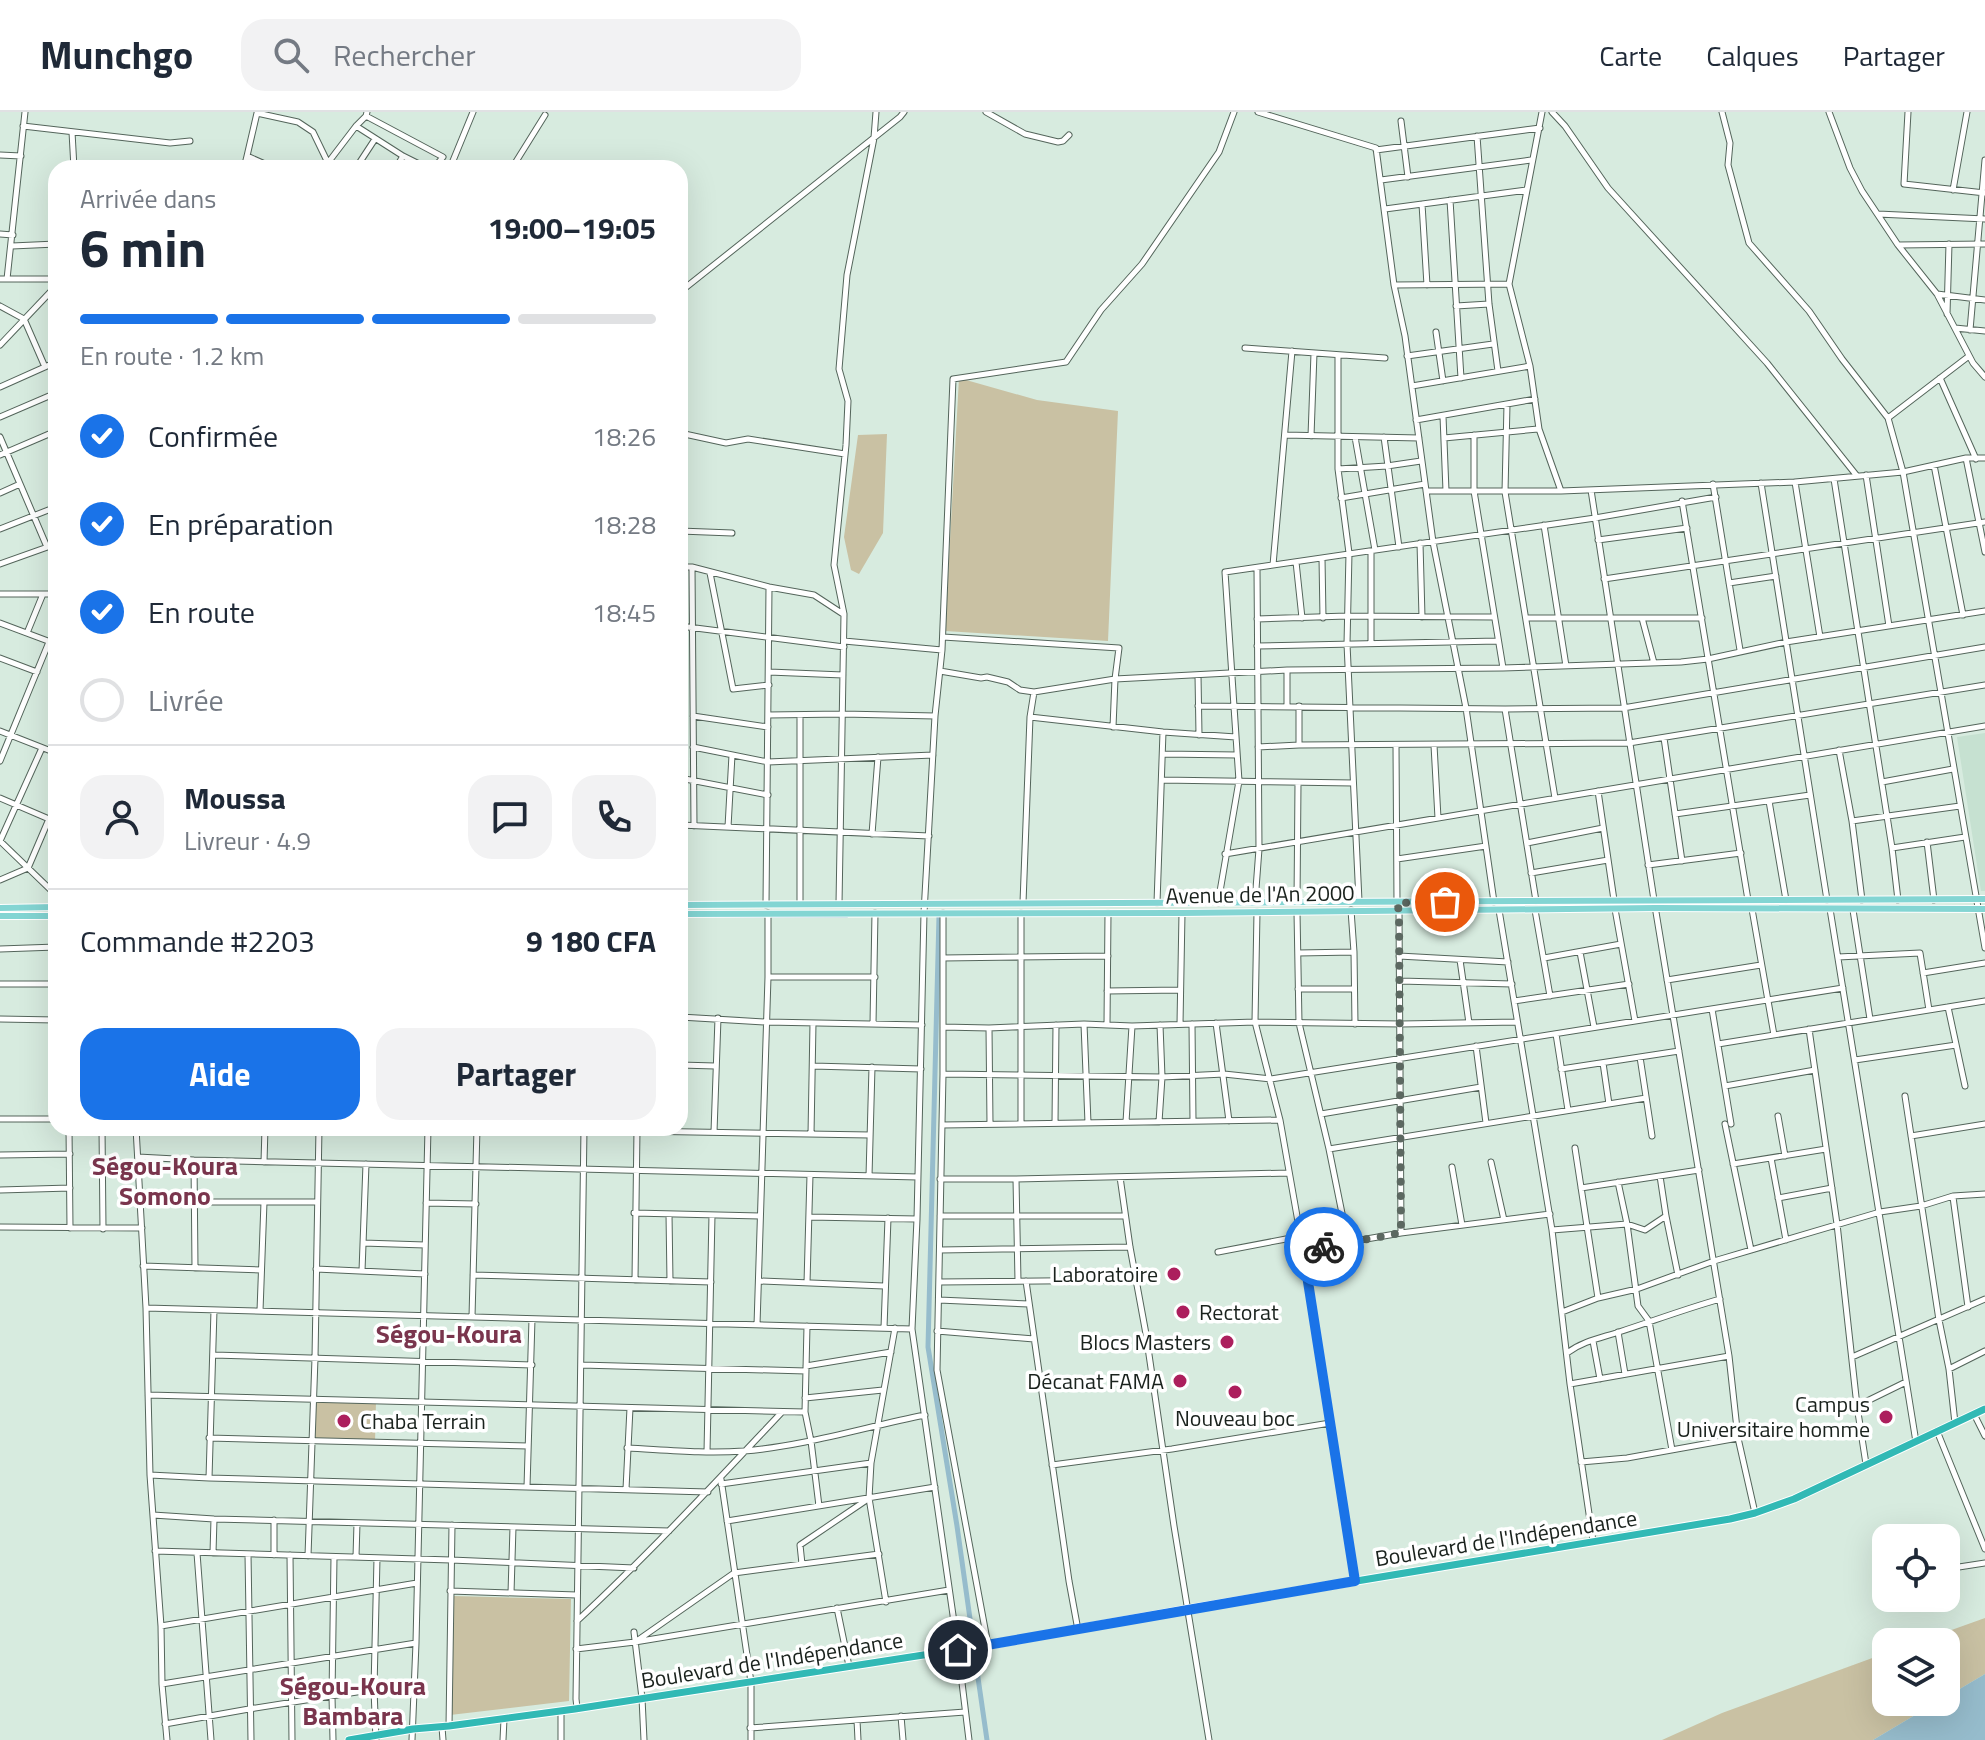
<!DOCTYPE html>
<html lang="fr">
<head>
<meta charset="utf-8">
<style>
  :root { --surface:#fff; --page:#f2f2f3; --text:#1f2937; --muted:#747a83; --line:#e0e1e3; --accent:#1a73e8 }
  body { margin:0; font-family:"Titillium Web",sans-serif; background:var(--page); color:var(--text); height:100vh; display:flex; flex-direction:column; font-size:30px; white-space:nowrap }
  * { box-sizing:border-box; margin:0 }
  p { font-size:26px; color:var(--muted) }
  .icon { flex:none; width:44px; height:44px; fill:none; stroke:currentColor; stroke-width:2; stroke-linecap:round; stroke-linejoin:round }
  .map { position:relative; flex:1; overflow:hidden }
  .details { position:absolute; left:48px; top:48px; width:640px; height:976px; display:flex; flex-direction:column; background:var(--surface); border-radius:24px; box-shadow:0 8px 32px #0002 }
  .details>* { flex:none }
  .controls { position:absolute; left:1872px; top:1412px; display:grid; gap:16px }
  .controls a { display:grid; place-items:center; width:88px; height:88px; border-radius:16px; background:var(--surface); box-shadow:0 8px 32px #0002; font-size:40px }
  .pin { position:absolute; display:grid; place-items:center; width:68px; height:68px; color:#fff; margin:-34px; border:4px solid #fff; border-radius:50%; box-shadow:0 2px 8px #0007 }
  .courier { position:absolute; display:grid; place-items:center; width:80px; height:80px; margin:-40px; border:6px solid #1a73e8; border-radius:50%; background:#fff; color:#222; box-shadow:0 2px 10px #0007 }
  .overview em { font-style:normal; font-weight:700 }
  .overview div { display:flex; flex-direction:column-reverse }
  .overview { display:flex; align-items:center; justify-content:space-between; height:136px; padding:0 32px }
  h1 { font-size:52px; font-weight:700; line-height:60px }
  .bar { display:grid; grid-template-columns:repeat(4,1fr); gap:12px 8px; align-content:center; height:96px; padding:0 32px }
  .bar i { height:10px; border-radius:6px; background:var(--line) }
  .bar .current { background:var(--accent) }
  .bar p { grid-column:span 4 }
  .line { display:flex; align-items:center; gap:20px; padding:0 32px; border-top:2px solid var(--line) }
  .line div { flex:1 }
  .round { display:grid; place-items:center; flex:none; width:84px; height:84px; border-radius:24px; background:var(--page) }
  ol { padding:0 32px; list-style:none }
  li { display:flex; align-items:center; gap:24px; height:88px }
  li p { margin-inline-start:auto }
  li .icon { padding:8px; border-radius:50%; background:var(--accent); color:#fff; stroke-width:4 }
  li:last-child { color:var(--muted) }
  li i { width:44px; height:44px; border:4px solid var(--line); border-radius:50% }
  .action { display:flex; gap:16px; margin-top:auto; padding:16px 32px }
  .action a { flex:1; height:92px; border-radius:24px; background:var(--accent); color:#fff; font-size:32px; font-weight:700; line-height:92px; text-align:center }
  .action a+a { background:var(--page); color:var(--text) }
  header { display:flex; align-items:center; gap:48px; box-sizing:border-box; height:112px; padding:0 40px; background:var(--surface); border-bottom:2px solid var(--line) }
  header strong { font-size:38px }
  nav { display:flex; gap:44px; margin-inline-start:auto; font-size:28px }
  .search { width:560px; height:72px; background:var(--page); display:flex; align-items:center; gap:20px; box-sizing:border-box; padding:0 28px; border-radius:24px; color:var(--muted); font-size:30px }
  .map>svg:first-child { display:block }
  .built { fill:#c6e1d1 }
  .green { fill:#c9c1a3 }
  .water { fill:#96bccc }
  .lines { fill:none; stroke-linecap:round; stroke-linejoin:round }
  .stream { stroke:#96bccc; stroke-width:2 }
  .canal { stroke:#96bccc; stroke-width:5 }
  .minor-casing { stroke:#54655b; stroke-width:7 }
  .major-casing { stroke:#fff; stroke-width:8 }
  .highway-casing { stroke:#fff; stroke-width:9 }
  .minor { stroke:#fff; stroke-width:5 }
  .major { stroke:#83d5d3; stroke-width:6 }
  .highway { stroke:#31b9b5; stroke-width:7 }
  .done { stroke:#5c6861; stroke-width:8; stroke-dasharray:0 14.4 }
  .route { stroke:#1a73e8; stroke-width:10 }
  .poi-dot { fill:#ac1f5d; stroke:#fff; stroke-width:3 }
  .labels { text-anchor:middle; stroke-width:7; stroke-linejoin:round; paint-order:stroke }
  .street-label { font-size:22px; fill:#1a221d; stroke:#fff }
  .poi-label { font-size:22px; fill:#1a221d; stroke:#fff; text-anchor:end }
  .quarter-label { font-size:26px; font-weight:bold; fill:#7a354d; stroke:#fff }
</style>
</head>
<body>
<header>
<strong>Munchgo</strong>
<div class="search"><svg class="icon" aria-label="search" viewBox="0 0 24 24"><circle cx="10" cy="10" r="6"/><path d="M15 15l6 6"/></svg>Rechercher</div>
<nav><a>Carte</a><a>Calques</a><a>Partager</a></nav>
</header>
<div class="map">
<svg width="1985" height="1628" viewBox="0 0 1985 1628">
  <rect width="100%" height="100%" fill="#d7ebdf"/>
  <!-- built -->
  <path class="built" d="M1985,621V779H1981L1957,625Z"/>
  <!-- green -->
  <path class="green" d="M959,266L1037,288L1118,299L1108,529L945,519Z
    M887,322L883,421L859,462L851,458L844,425L858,323Z
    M313,1287L376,1289L375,1331L312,1329Z
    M453,1484L571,1487L569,1589L450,1603Z
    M1985,1506V1562L1946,1585V1530H1918Z
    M1886,1541V1590H1937L1873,1628H1662L1722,1601Z"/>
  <!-- water -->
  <path class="water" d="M1985,1562V1628H1873L1937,1590H1946V1585Z"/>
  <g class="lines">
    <!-- stream -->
    <path class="stream" d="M680,805H847"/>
    <!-- canal -->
    <path class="canal" d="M939,804L928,1235L957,1414L973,1528
      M974,1538L987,1628"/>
    <!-- minor casing -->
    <g class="minor-casing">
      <path id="minor" d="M367,0L366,4L443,45L434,56
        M986,0L1025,22L1058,30L1063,29L1069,23
        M1258,0L1376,36L1394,173L1405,224L1433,430L1466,596L1494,790
        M1542,0L1509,172L1530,254L1539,317L1561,379
        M1552,0L1565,14L1608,76L1767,251L1857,364
        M1722,0L1730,31L1728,53L1749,131L1809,199L1842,247L1888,306L1903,360L1985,836
        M1829,0L1850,56L1862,79L1898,133L1937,182L1973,251L1985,265
        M1908,0L1904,72L1985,81
        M1401,9L1408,65
        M23,14L170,31L190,29
        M356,14L403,44L427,56
        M72,20L74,56
        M1477,24L1489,192L1498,259
        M1376,38L1540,16
        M0,43L21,44
        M244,56L247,44
        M274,56L247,44L257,1L298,10L313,20L328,51
        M324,56L356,14L366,4
        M356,56L375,27
        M396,56L403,44
        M450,56L473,0
        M512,56L545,3
        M1381,68L1531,48
        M1953,78L1967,0
        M1450,88L1461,266
        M1422,92L1427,173
        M1385,97L1527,78
        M1878,102L1985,107
        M0,122L13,123
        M1898,133L1985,132
        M12,134L56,132
        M0,167H56
        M7,167L25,0
        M1394,173L1509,172
        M680,180L900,5L904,0
        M1937,182L1985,188
        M0,194L24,207L45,255
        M1456,194L1489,192
        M1947,202L1949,132
        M1955,216L1985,219
        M1970,218L1985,48
        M1436,220L1443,269
        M0,233L56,174
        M1245,236L1385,246
        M1338,243V357L1349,441L1347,532L1359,789
        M1407,244L1493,232
        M1940,266L1976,347
        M1412,274L1530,254
        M0,275L56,250
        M1507,292L1505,380L1555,686
        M1443,304L1446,379
        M0,305L56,281
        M1888,306L1969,244
        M1416,308L1535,287
        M680,321L726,331L748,327L845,342
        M1285,323L1419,326
        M1474,323V379L1503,556
        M1311,324L1314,241
        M0,325L47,435
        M1355,325L1375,438
        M1384,325L1399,435
        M1444,326L1538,317
        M0,343L56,319
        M1966,346L1985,440
        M1934,353L1963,503
        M1338,357L1387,354L1421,349
        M1866,363L1889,514
        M1834,367L1892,736L1898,788
        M1795,370L1820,525
        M1761,371L1827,788
        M1713,372L1740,538
        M1591,378L1654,788L1729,1244L1738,1326L1755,1401
        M1426,379H1561L1795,370L1903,360L1966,346H1985
        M0,381L20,372
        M1341,386L1425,372
        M1682,389L1748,788
        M1544,413L1566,554
        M0,417L56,395
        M680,419L732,421
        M1598,428L1687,416
        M1420,431L1422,505
        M1322,446L1323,506
        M1296,450L1302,506
        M0,452L56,432
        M1273,453L1292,239
        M680,455H692L769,475L814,483L843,502
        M692,455L694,714
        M710,461L733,577L769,573
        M1604,467L1985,410
        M1729,471L1776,464
        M0,482H56
        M1526,506H1702
        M1642,506L1654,551
        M1257,507L1347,504L1494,505
        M0,511L56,532
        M680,514L844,535
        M27,521L43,482
        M943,525L1119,536L1115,567L1113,615
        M844,529L942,538
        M1371,531V439
        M1257,534L1498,529
        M0,546L37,560
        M1287,558V595
        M940,559L981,566L987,565L1008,570L1020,578L1034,580L1115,567L1287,558L1503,556L1681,550L1708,547L1786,530L1985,499
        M769,560L843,563
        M1198,563L1199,623
        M1198,594L1505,597L1623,596L1985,535
        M1505,597L1536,789
        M768,603L843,602L935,604
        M800,603V792
        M693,604L768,615
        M1030,605L1163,620L1236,625
        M0,619L56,641
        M1664,626L1682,749
        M1299,633V594
        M1434,633L1438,706
        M693,635L768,650L933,643
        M1258,635L1299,633L1629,631L1985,573
        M1839,638L1852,709L1862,788
        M1163,642L1237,643
        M0,649L49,530
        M680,666L768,683
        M1162,668L1353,671
        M1882,670L1953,657
        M1598,679L1614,788
        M0,686L56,710
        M1769,689L1786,788
        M1675,702L1810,683
        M1852,709L1960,694
        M680,713L929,724
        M728,715L732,643
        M872,722L878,645
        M0,729L42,636
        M0,729L56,783
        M1927,730L1934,788
        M1527,731L1603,716
        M1892,736L1965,725
        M1225,742L1985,614
        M1397,747L1486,734
        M1648,753L1741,741
        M1531,761L1608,748
        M0,768L28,756L49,707
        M1255,790L1259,737L1257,456
        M1297,790L1298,671
        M1023,791L1030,605L1034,580
        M1157,791L1163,620
        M1218,791L1239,669L1225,460L1595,406L1716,385
        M839,792L844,502L834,453L846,333L848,289L839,257L847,163L874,26L876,0
        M766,793L769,475
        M1615,797L1635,909
        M1752,797L1774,923
        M1830,797L1916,1330
        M1351,798L1354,840L1355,912
        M1499,798L1552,1118L1570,1272L1593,1429
        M1535,798L1550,884
        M1853,798L1870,907
        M1257,800L1255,910L1280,1008L1303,1138L1355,1469
        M1297,800L1299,911L1329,1037L1348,1131
        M943,801V962L937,1258L988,1533
        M1021,801V1012
        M0,837L56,835
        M1580,840L1594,915
        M1298,841L1354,840
        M1399,844L1508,850
        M1838,845L1920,841L1929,898
        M943,846L1108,844
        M1544,846L1621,832
        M1460,848L1469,911
        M1923,861L1985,851
        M768,865H875
        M1667,868L1761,853
        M1400,869L1512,872
        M0,872H56
        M1298,877H1354
        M1107,879L1180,878
        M1514,889L1629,872
        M1948,895L1965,974
        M1712,897L1731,1012
        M680,905L766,910L922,913
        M0,907L56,908
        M1216,911L1229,1009
        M873,912L875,801
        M1084,912L1088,1011
        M1180,912L1182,801
        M1192,912L1193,1009
        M1107,913L1108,801
        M943,915L989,916L1084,912L1132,914L1255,910L1401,912L1517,910
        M989,916L990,1012
        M1809,917L1837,1112L1857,1294L1866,1352
        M1556,922L1568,998
        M1718,932L1985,889
        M1476,934L1486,1011
        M1640,945L1652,1024
        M1855,948L1956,933
        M1603,951L1609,992
        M680,953L715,954
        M813,954L921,957
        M1561,957L1679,939
        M943,962L1162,965L1224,962L1271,967L1843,876
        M1725,974L1815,958
        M1905,984L1939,1208L1949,1257L1955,1311
        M1321,1002L1481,975
        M1778,1004L1785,1044
        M0,1007H56
        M1126,1010L1132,914
        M1159,1010L1162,965L1160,913
        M1055,1011L1056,913
        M1725,1012L1751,1138
        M942,1013L1280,1008
        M69,1016L70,1116
        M102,1016L103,1117
        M136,1016L146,1196L150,1363L161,1514L162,1572L167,1628
        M637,1019L870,1023
        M714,1020L718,906
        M811,1022L813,911
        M1911,1024L1985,1012
        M1575,1036L1598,1186
        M1329,1037L1646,986
        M0,1043L70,1042
        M138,1045L194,1048L918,1065
        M1771,1046L1786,1128
        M194,1049L195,1156
        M264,1050L265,1016
        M1491,1050L1504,1108
        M1733,1052L1826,1037
        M1452,1055L1462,1113
        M869,1064L872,955
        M1660,1064L1666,1104L1678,1163
        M1120,1065L1130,1135L1146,1222L1174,1414L1209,1628
        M940,1067H1016L1289,1061
        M1016,1067L1018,1169
        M1618,1070L1627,1112L1638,1194L1649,1209L1672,1338
        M1581,1076L1699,1058
        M0,1078L70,1076
        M1953,1085L1968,1195
        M1778,1086L1832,1076
        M193,1090H317
        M426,1091L476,1092
        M634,1101L760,1104
        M669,1102L670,1169
        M940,1104H1125
        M809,1105L917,1107
        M0,1115L142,1116
        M1552,1118L1627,1112L1645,1118L1666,1104
        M1401,1121L1550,1102
        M363,1131L425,1133
        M940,1138L1130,1135
        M1303,1138L1401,1121L1399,799L1397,791L1396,633
        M1218,1140L1286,1127
        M143,1154L261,1158
        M316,1157L425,1162
        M362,1159L366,1052
        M473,1163L711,1170
        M635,1168L637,1017
        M759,1169L884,1174
        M1026,1169L1069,1469L1078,1518
        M940,1170L1136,1168
        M807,1171L810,1063
        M939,1188L1029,1192
        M146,1196L912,1217
        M260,1199L264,1090
        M1562,1200L1598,1186L1637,1177L1714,1149L1880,1100L1921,1094L1953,1084L1985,1082
        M472,1205L477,1016
        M757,1213L768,865V801
        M807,1214L805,1300L811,1329L819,1394
        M884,1216L888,1106
        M937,1219L1034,1227
        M1618,1220L1625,1262
        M1593,1229L1600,1267
        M1567,1241C1583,1229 1601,1226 1619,1220C1653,1209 1685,1197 1720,1187
        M214,1243L532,1253
        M1852,1245L1985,1187
        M581,1253L806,1259
        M806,1254L891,1240
        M1949,1257L1985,1239
        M1570,1272L1729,1244
        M148,1283L805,1300
        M805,1286L883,1278
        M1857,1294L1906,1270
        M1974,1302L1985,1324
        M1937,1319L1985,1437
        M209,1326L528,1334
        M627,1336C666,1338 705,1342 744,1339C805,1334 865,1315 925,1303
        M707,1340L712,1103
        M1581,1350L1627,1346L1738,1326
        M1052,1353L1172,1337L1330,1311
        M150,1363L209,1366L708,1380
        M209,1366L214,1198
        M721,1367L751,1570V1628
        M721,1372L871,1351
        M527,1375L532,1207
        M626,1377L630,1296
        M153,1403L214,1407L669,1419
        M727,1409L935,1375
        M155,1439L451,1448L634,1456
        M197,1441L211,1628
        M213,1441L214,1407
        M248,1442L251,1628
        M274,1443V1408
        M290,1443L292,1628
        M308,1444L315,1246L319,1016
        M356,1445L357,1411
        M802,1452L800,1433L865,1389
        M1946,1457L1985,1451
        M450,1479L577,1483
        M511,1481L513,1415
        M886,1490L869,1386L871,1351L895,1216
        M837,1496L849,1554
        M577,1509C649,1442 715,1371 782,1300
        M161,1514L417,1471
        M634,1520L642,1586L644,1628
        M638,1528L734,1461L879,1442
        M576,1537L635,1530L949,1478
        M162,1572L416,1531
        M577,1596L576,1587L584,1016
        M561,1599V1628
        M901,1604L903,1628
        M857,1608L858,1628
        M165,1612L249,1597L414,1571
        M449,1614L452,1413
        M442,1615L443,1628
        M750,1616L965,1600
        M333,1628L332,1584L334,1445
        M376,1628L374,1577L377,1446
        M412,1628L416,1531L428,1016
        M503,1628L504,1607
        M969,1628L958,1538L912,1217L917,1107L924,801L935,604L942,538L953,267L1066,250L1101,198L1142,152L1219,40L1234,0"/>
    </g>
    <!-- major casing -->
    <g class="major-casing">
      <path id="major" d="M680,793L1985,787
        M0,796L56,795
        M680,802L1182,801L1655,796L1985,797
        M0,804H56"/>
    </g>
    <!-- highway casing -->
    <g class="highway-casing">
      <path id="highway" d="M349,1628L413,1617L449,1614L575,1597L988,1533L1188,1497L1730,1407L1755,1401L1794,1387L1985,1297"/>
    </g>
    <!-- minor -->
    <use href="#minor" class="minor"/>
    <!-- major -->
    <use href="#major" class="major"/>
    <!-- highway -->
    <use href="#highway" class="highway"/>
  </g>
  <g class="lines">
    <!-- done -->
    <path class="done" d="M1324,1135L1401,1121L1399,799L1397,791L1445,790"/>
    <!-- route -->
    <path class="route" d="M958,1538L1355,1469L1303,1138L1324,1135"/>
  </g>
  <!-- markers -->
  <g class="poi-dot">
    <circle cx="1174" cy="1162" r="8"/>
    <circle cx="1183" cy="1200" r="8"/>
    <circle cx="1227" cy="1230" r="8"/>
    <circle cx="1180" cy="1269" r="8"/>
    <circle cx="1235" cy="1280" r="8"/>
    <circle cx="1886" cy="1305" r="8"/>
    <circle cx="344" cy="1309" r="8"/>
  </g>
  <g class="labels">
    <!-- street labels -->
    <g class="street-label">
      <text transform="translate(1260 782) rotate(-1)" y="8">Avenue de l'An 2000</text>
      <text transform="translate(1506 1426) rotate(-9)" y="8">Boulevard de l'Indépendance</text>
      <text transform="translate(772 1548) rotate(-9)" y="8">Boulevard de l'Indépendance</text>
    </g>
    <!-- poi labels -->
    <g class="poi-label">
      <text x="1158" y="1170">Laboratoire</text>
      <text x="1199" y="1208" text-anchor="start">Rectorat</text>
      <text x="1211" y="1238">Blocs Masters</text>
      <text x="1164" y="1277">Décanat FAMA</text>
      <text x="1870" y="1300">Campus<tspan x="1870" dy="25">Universitaire homme</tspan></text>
      <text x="1235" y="1314" text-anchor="middle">Nouveau boc</text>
      <text x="360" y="1317" text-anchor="start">Chaba Terrain</text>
    </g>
    <!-- quarter labels -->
    <g class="quarter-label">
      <text x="165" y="1063">Ségou-Koura<tspan x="165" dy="30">Somono</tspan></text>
      <text x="449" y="1231">Ségou-Koura</text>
      <text x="353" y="1583">Ségou-Koura<tspan x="353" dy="30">Bambara</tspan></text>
    </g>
  </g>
</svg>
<div class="controls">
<a><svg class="icon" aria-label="locate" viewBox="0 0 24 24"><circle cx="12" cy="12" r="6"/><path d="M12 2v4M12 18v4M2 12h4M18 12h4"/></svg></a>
<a><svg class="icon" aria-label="layers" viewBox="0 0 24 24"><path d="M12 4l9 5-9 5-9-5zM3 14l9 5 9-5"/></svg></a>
</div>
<div class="pin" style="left:1445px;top:790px;background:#ea580c"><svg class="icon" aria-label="bag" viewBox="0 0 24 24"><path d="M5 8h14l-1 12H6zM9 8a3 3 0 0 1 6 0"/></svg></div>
<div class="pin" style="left:958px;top:1538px;background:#1f2937"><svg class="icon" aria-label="home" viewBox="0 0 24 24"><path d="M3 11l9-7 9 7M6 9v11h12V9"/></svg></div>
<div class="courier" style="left:1324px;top:1135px"><svg class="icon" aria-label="bike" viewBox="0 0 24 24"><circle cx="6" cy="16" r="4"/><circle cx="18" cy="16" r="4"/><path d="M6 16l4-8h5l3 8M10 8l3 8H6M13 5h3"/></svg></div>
<section class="details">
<div class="overview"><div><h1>6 min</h1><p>Arrivée dans</p></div><em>19:00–19:05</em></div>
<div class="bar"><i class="current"></i><i class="current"></i><i class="current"></i><i></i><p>En route · 1.2 km</p></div>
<ol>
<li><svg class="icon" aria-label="check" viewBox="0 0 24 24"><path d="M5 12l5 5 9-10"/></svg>Confirmée<p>18:26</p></li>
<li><svg class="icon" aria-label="check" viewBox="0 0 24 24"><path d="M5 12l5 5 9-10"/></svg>En préparation<p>18:28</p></li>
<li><svg class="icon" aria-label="check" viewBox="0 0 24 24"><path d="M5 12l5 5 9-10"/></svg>En route<p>18:45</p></li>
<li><i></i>Livrée</li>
</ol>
<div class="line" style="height:144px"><a class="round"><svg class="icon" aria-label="person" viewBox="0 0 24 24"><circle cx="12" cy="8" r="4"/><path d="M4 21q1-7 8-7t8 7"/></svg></a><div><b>Moussa</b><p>Livreur · 4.9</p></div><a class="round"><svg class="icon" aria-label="chat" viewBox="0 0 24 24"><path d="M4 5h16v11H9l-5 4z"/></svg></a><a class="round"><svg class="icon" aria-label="phone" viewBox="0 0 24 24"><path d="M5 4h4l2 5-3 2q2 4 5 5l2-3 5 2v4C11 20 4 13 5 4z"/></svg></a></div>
<div class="line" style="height:104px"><div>Commande #2203</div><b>9 180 CFA</b></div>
<div class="action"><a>Aide</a><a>Partager</a></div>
</section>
</div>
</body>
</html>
